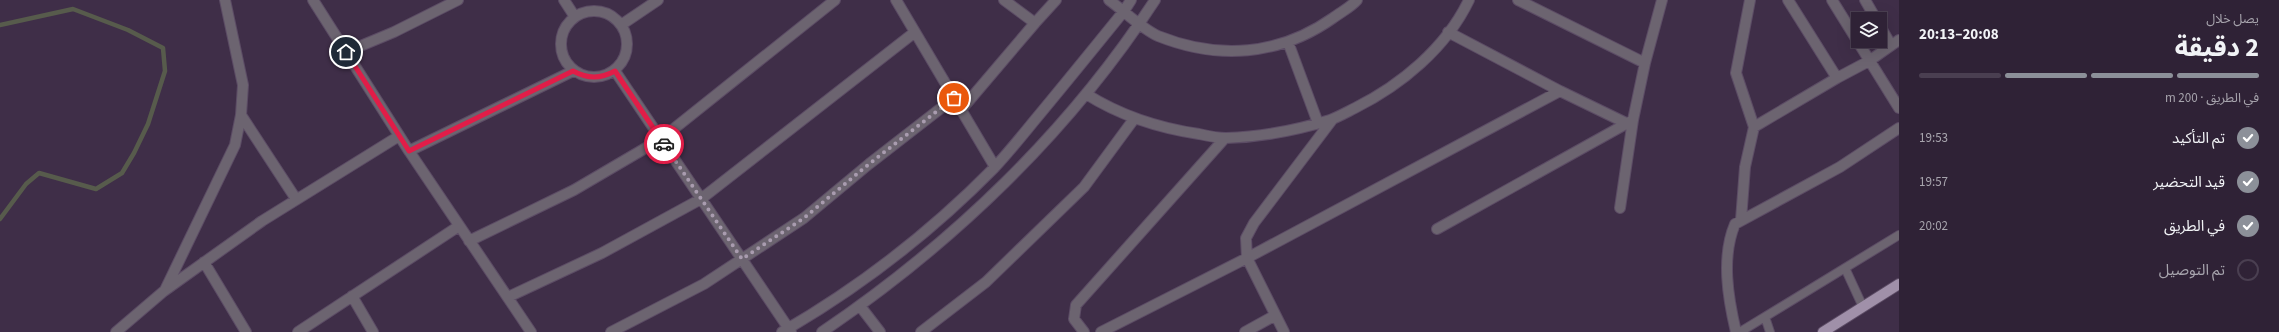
<!DOCTYPE html>
<html lang="ar">
<head>
<meta charset="utf-8">
<style>
  :root { --surface:#2f2236; --page:#372a3e; --text:#f1f3f6; --muted:#a7a4ad; --line:#4a3f51; --accent:#8c9099 }
  body { margin:0; font-family:"Source Sans 3","Noto Sans Arabic",sans-serif; background:var(--page); color:var(--text); direction:rtl; height:100vh; display:flex; flex-direction:column; font-size:15px; white-space:nowrap }
  * { box-sizing:border-box; margin:0 }
  p { font-size:13px; color:var(--muted) }
  .icon { flex:none; width:22px; height:22px; fill:none; stroke:currentColor; stroke-width:2; stroke-linecap:round; stroke-linejoin:round }
  .map { position:relative; flex:1; overflow:hidden; direction:ltr }
  .drawer { display:flex; flex-direction:column; background:var(--surface); width:380px }
  .drawer>* { flex:none }
  .controls { position:absolute; left:1851px; top:12px; display:grid; gap:8px }
  .controls a { display:grid; place-items:center; width:36px; height:36px; border-radius:0px; background:var(--surface); box-shadow:0 4px 16px #0002,0 0 0 1px var(--line); font-size:20px }
  .pin { position:absolute; display:grid; place-items:center; width:34px; height:34px; color:#fff; margin:-17px; border:2px solid #fff; border-radius:50%; box-shadow:0 1px 4px #0007 }
  .courier { position:absolute; display:grid; place-items:center; width:40px; height:40px; margin:-20px; border:3px solid #e11d48; border-radius:50%; background:#fff; color:#222; box-shadow:0 1px 5px #0007 }
  .overview em { font-style:normal; font-weight:700 }
  .overview div { display:flex; flex-direction:column-reverse }
  .overview { display:flex; align-items:center; justify-content:space-between; height:68px; padding:0 20px }
  h1 { font-size:26px; font-weight:700; line-height:30px }
  .bar { display:grid; grid-template-columns:repeat(4,1fr); gap:6px 4px; align-content:center; height:48px; padding:0 20px }
  .bar i { height:5px; border-radius:3px; background:var(--line) }
  .bar .active { background:var(--accent) }
  .bar p { grid-column:span 4 }
  ol { padding:0 20px; list-style:none }
  li { display:flex; align-items:center; gap:12px; height:44px }
  li p { margin-inline-start:auto }
  li .icon { padding:4px; border-radius:50%; background:var(--accent); color:#fff; stroke-width:4 }
  li:last-child { color:var(--muted) }
  li i { width:22px; height:22px; border:2px solid var(--line); border-radius:50% }
  main { display:flex; flex:1; min-height:0 }
  .map>svg:first-child { display:block }
  .lines { fill:none; stroke-linecap:round; stroke-linejoin:round }
  .stream { stroke:#575b4c; stroke-width:4.5 }
  .lane-casing { stroke:#5c4c65; stroke-width:10 }
  .street-casing { stroke:#5c4c65; stroke-width:12 }
  .primary-casing { stroke:#5c4c65; stroke-width:12 }
  .lane { stroke:#6c6470; stroke-width:8 }
  .street { stroke:#6c6470; stroke-width:10 }
  .primary { stroke:#a090a9; stroke-width:10 }
  .done { stroke:#a99caf; stroke-width:4; stroke-dasharray:0 7.2 }
  .route { stroke:#e11d48; stroke-width:5 }
</style>
</head>
<body>
<main>
<section class="drawer">
<div class="overview"><div><h1>2 دقيقة</h1><p>يصل خلال</p></div><em>20:08–20:13</em></div>
<div class="bar"><i class="active"></i><i class="active"></i><i class="active"></i><i></i><p>في الطريق · 200 m</p></div>
<ol>
<li><svg class="icon" aria-label="check" viewBox="0 0 24 24"><path d="M5 12l5 5 9-10"/></svg>تم التأكيد<p>19:53</p></li>
<li><svg class="icon" aria-label="check" viewBox="0 0 24 24"><path d="M5 12l5 5 9-10"/></svg>قيد التحضير<p>19:57</p></li>
<li><svg class="icon" aria-label="check" viewBox="0 0 24 24"><path d="M5 12l5 5 9-10"/></svg>في الطريق<p>20:02</p></li>
<li><i></i>تم التوصيل</li>
</ol>
</section>
<div class="map">
<svg width="1899" height="332" viewBox="0 0 1899 332">
  <rect width="100%" height="100%" fill="#3f2e48"/>
  <g class="lines">
    <!-- stream -->
    <path class="stream" d="M0,25L73,9L128,30L163,48L165,71L148,124L134,153L122,173L96,189L39,173L26,184L0,219"/>
    <!-- lane casing -->
    <g class="lane-casing">
      <path id="lane" d="M1845,268L1863,307
        M1765,317L1770,332
        M1740,332L1899,235"/>
    </g>
    <!-- street casing -->
    <g class="street-casing">
      <path id="street" d="M313,0L409,151L531,332
        M564,0L575,17
        M896,0L995,167
        M1004,0L1035,23L1056,0
        M1109,0C1123,10 1142,29 1158,36C1218,60 1279,56 1333,18C1341,12 1351,7 1357,0
        M1518,0L1645,63L1633,120L1620,208
        M1788,0L1837,78
        M1832,0L1899,108
        M1865,0L1876,19
        M561 44a33 33 0 1 1 66 0a33 33 0 1 1-66 0Z
        M621,25L658,0
        M1880,26L1891,45
        M1448,32L1560,91L1626,123
        M1288,42L1318,123
        M346,52L394,32L458,0
        M1645,63L1662,0
        M615,71L791,332
        M1086,94C1121,116 1158,128 1199,134C1208,136 1217,138 1226,138C1260,137 1297,130 1330,120C1338,117 1347,112 1355,108C1401,85 1446,48 1469,0
        M961,110L1035,23
        M241,115L296,199
        M1754,127L1837,78L1869,61L1899,40
        M409,151L573,71
        M1741,220L1745,167L1754,127L1736,73L1750,0
        M1437,229L1633,120
        M469,241L574,190L661,139L835,0
        M204,262L246,332
        M165,290L235,145L241,115L243,85L225,0
        M352,296L373,332
        M508,297L602,253L701,199L915,32
        M860,306L880,332
        M116,332L164,291L262,221L399,136
        M298,332L459,226
        M611,332L704,284L804,218L869,164L954,98
        M782,332C860,287 931,232 994,168C1008,153 1021,137 1034,121C1064,85 1094,48 1124,11L1131,0
        M822,332C952,244 1069,132 1155,0
        M921,332L986,282L1084,187L1134,119
        M1084,332L1074,319L1076,305L1225,138
        M1101,332L1247,258L1560,91
        M1245,332L1274,316
        M1284,332L1247,258L1246,238L1254,223L1332,120
        M1736,332C1728,298 1721,257 1735,224L1840,167L1899,128"/>
    </g>
    <!-- primary casing -->
    <g class="primary-casing">
      <path id="primary" d="M1823,332L1899,284"/>
    </g>
    <!-- lane -->
    <use href="#lane" class="lane"/>
    <!-- street -->
    <use href="#street" class="street"/>
    <!-- primary -->
    <use href="#primary" class="primary"/>
  </g>
  <g class="lines">
    <!-- done -->
    <path class="done" d="M664,144L742,259L804,218L869,164L954,98"/>
    <!-- route -->
    <path class="route" d="M346,52L409,151L573,71C588,79 600,79 615,71L664,144"/>
  </g>
</svg>
<div class="controls">
<a><svg class="icon" aria-label="layers" viewBox="0 0 24 24"><path d="M12 4l9 5-9 5-9-5zM3 14l9 5 9-5"/></svg></a>
</div>
<div class="pin" style="left:954px;top:98px;background:#ea580c"><svg class="icon" aria-label="bag" viewBox="0 0 24 24"><path d="M5 8h14l-1 12H6zM9 8a3 3 0 0 1 6 0"/></svg></div>
<div class="pin" style="left:346px;top:52px;background:#1f2937"><svg class="icon" aria-label="home" viewBox="0 0 24 24"><path d="M3 11l9-7 9 7M6 9v11h12V9"/></svg></div>
<div class="courier" style="left:664px;top:144px"><svg class="icon" aria-label="car" viewBox="0 0 24 24"><path d="M5 17H2v-5l4-1 3-4h7l3 4 3 1v5h-3M9 17h6M6 11h13"/><circle cx="7" cy="17" r="2"/><circle cx="17" cy="17" r="2"/></svg></div>
</div>
</main>
</body>
</html>
